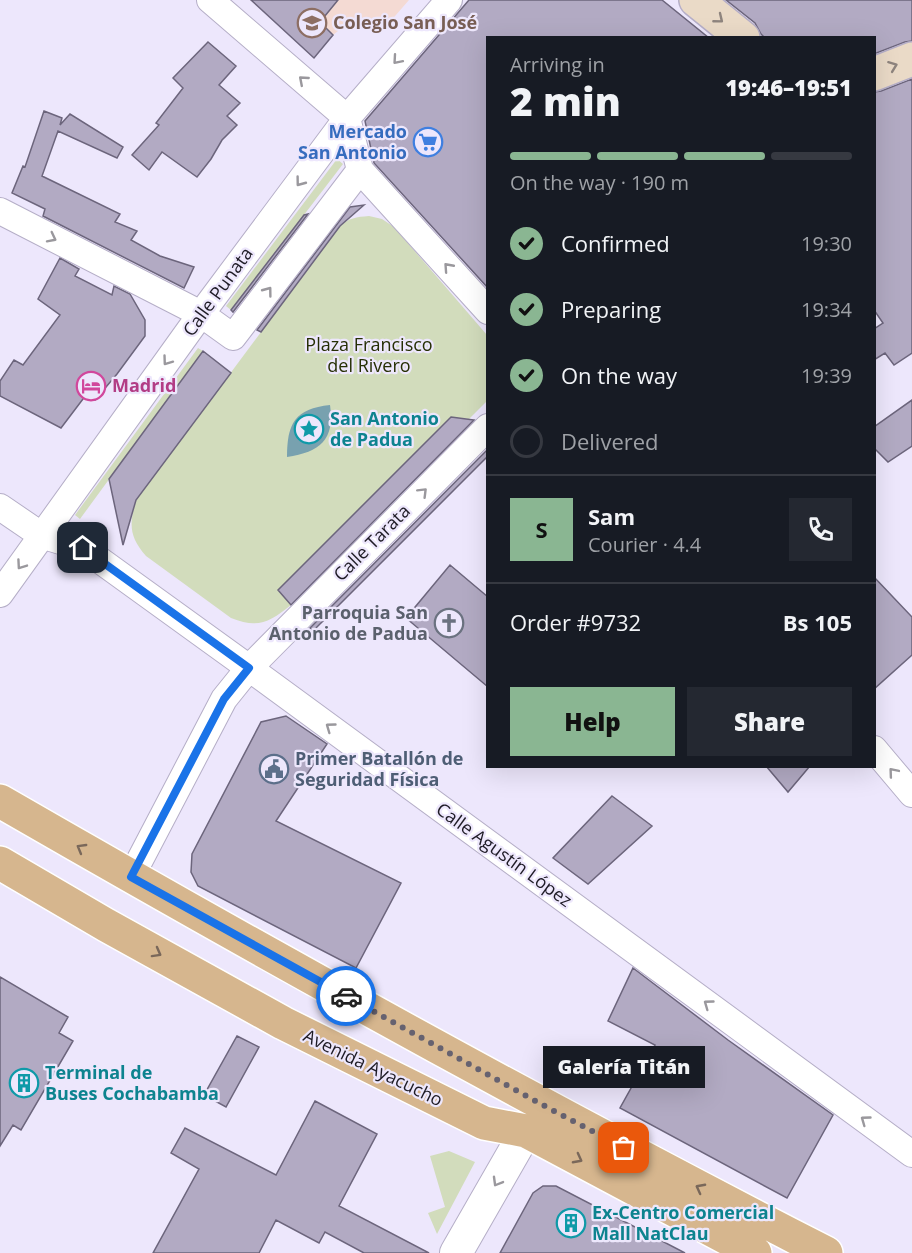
<!DOCTYPE html>
<html lang="en">
<head>
<meta charset="utf-8">
<style>
  :root { --surface:#171b24; --page:#242831; --text:#f1f3f6; --muted:#9ea1a6; --line:#363941; --accent:#8ab692 }
  body { margin:0; font-family:"Open Sans",sans-serif; background:var(--page); color:var(--text); height:100vh; display:flex; flex-direction:column; font-size:22px; white-space:nowrap }
  * { box-sizing:border-box; margin:0 }
  p { font-size:20px; color:var(--muted) }
  .icon { flex:none; width:33px; height:33px; fill:none; stroke:currentColor; stroke-width:2; stroke-linecap:round; stroke-linejoin:round }
  .map { position:relative; flex:1; overflow:hidden }
  .side { position:absolute; left:486px; top:36px; width:390px; height:732px; display:flex; flex-direction:column; background:var(--surface); border-radius:0px; box-shadow:0 6px 24px #0002 }
  .side>* { flex:none }
  .pin { position:absolute; display:grid; place-items:center; width:51px; height:51px; color:#fff; margin:-26px; border-radius:12px; box-shadow:0 3px 9px #0006 }
  .courier { position:absolute; display:grid; place-items:center; width:60px; height:60px; margin:-30px; border:4px solid #1a73e8; border-radius:50%; background:#fff; color:#222; box-shadow:0 2px 8px #0007 }
  .bubble { position:absolute; height:42px; border-radius:0px; background:var(--surface); box-shadow:0 6px 24px #0002; font-size:20px; font-weight:800; line-height:42px; text-align:center }
  .headline em { font-style:normal; font-weight:800 }
  .headline div { display:flex; flex-direction:column-reverse }
  .headline { display:flex; align-items:center; justify-content:space-between; height:102px; padding:0 24px }
  h1 { font-size:39px; font-weight:800; line-height:45px }
  .bar { display:grid; grid-template-columns:repeat(4,1fr); gap:9px 6px; align-content:center; height:72px; padding:0 24px }
  .bar i { height:8px; border-radius:4px; background:var(--line) }
  .bar .selected { background:var(--accent) }
  .bar p { grid-column:span 4 }
  .line { display:flex; align-items:center; gap:15px; padding:0 24px; border-top:2px solid var(--line) }
  .line div { flex:1 }
  .round { display:grid; place-items:center; flex:none; width:63px; height:63px; border-radius:0px; background:var(--page) }
  ol { padding:0 24px; list-style:none }
  li { display:flex; align-items:center; gap:18px; height:66px }
  li p { margin-inline-start:auto }
  li .icon { padding:6px; border-radius:50%; background:var(--accent); color:#111; stroke-width:4 }
  li:last-child { color:var(--muted) }
  li i { width:33px; height:33px; border:3px solid var(--line); border-radius:50% }
  .button { display:flex; gap:12px; margin-top:auto; padding:12px 24px }
  .button a { flex:1; height:69px; border-radius:0px; background:var(--accent); color:#111; font-size:24px; font-weight:800; line-height:69px; text-align:center }
  .button a+a { background:var(--page); color:var(--text) }
  .map>svg:first-child { display:block }
  .education { fill:#f4dad3 }
  .green { fill:#d2dcbc }
  .water { fill:#78a1af }
  .building { fill:#b2aac3; stroke:#6c657c; stroke-width:1.5 }
  .lines { fill:none; stroke-linecap:round; stroke-linejoin:round }
  .minor-casing { stroke:#b5aec7; stroke-width:28 }
  .tertiary-casing { stroke:#b5aec7; stroke-width:34 }
  .secondary-casing { stroke:#b5aec7; stroke-width:36 }
  .primary-casing { stroke:#fff; stroke-width:36 }
  .minor { stroke:#fff; stroke-width:26 }
  .tertiary { stroke:#fff; stroke-width:32 }
  .secondary { stroke:#eadac7; stroke-width:33 }
  .primary { stroke:#d6b68e; stroke-width:33 }
  .oneway { stroke:#8e847e }
  .oneway2 { stroke:#9a989d }
  .oneway3 { stroke:#7a685a }
  .done { stroke:#666270; stroke-width:6; stroke-dasharray:0 10.8 }
  .route { stroke:#1a73e8; stroke-width:8 }
  .labels { text-anchor:middle; stroke-width:4.5; stroke-linejoin:round; paint-order:stroke }
  .education-label { font-size:18px; font-weight:bold; fill:#785e54; stroke:#ede7fc; text-anchor:start }
  .shop-label { font-size:18px; font-weight:bold; fill:#366cbe; stroke:#ede7fc; text-anchor:end }
  .street-label { font-size:18px; fill:#1e1b25; stroke:#ede7fc }
  .park-label { font-size:18px; fill:#262f04; stroke:#ede7fc }
  .hotel-label { font-size:18px; font-weight:bold; fill:#b23c85; stroke:#ede7fc; text-anchor:start }
  .culture-label { font-size:18px; font-weight:bold; fill:#0d838f; stroke:#ede7fc; text-anchor:start }
  .worship-label { font-size:18px; font-weight:bold; fill:#5b616d; stroke:#ede7fc; text-anchor:end }
  .service-label { font-size:18px; font-weight:bold; fill:#4e5e75; stroke:#ede7fc; text-anchor:start }
</style>
</head>
<body>
<div class="map">
<svg width="912" height="1253" viewBox="0 0 912 1253">
  <rect width="100%" height="100%" fill="#ede7fc"/>
  <!-- education -->
  <path class="education" d="M251,0H409L382,31L358,15L333,35L314,58Z"/>
  <!-- green -->
  <path class="green" d="M337,159L343,164L231,310L226,306Z
    M369,216L382,219L394,227L487,335V401L469,419L451,417L279,589L291,605C270,622 258,629 231,618L146,556C129,537 129,524 136,500L340,226C349,218 356,217 369,216Z
    M198,348L203,351L80,519L75,515Z
    M449,1151L475,1162L437,1234L428,1213L445,1207L430,1156Z"/>
  <!-- water -->
  <path class="water" d="M330,405C335,440 320,452 287,457C287,423 295,409 330,405Z"/>
  <!-- building -->
  <path class="building" d="M251,0H338L320,22L333,35L314,58Z
    M469,0H662L709,38H488V288L374,163L365,121Z
    M726,0H912V41L905,42L874,54V38H765L761,34L755,23Z
    M208,42L236,66L219,85L240,103L227,116L237,125L222,140L211,159L197,177L162,152L149,170L132,155L159,125L156,123L183,88L173,78Z
    M912,79V353L894,365L885,353L874,360V329L883,323L874,310V92L881,91Z
    M44,111L62,118L60,125L70,114L123,147L117,158L58,131L42,176L120,214L115,222L137,231L131,240L160,256L194,267L184,288L43,216L45,209L12,193L23,166L25,167Z
    M364,205L340,226L261,332L257,330L350,207Z
    M308,214L233,312L231,310L304,215Z
    M60,258L79,269L75,276L112,295L114,286L130,294L145,320V336L117,374L95,400L86,395L61,428L0,396V381L14,360L23,365L60,315L38,299Z
    M203,351L231,373L136,500L123,545L109,479Z
    M912,400V446L888,462L874,448V427Z
    M451,417L474,420L291,605L278,590Z
    M488,449V456L313,631L310,628Z
    M450,565L488,597V687L406,618Z
    M874,577L912,617V655L874,689Z
    M286,716L327,744L276,821L401,883L356,968L198,886L191,872L192,854L261,722Z
    M766,766H810L788,792Z
    M612,796L652,826L588,884L553,858Z
    M633,968L728,1040L833,1115L787,1198L620,1108L655,1045L608,1021Z
    M0,977L68,1017L59,1033L73,1041L21,1130L13,1125L0,1146Z
    M237,1036L259,1047L226,1107L204,1095Z
    M315,1101L377,1134L339,1206L429,1253H364L325,1232L319,1243L276,1220L259,1253H153L199,1169L171,1153L185,1128L276,1175Z
    M543,1186H556L685,1253H500L533,1193Z"/>
  <g class="lines">
    <!-- minor casing -->
    <g class="minor-casing">
      <path id="minor" d="M210,0L347,118L360,170L488,311
        M0,211L201,314L233,337L360,170
        M0,507L41,535L83,548L101,561L249,668L912,1154
        M0,594L201,314L347,118L449,0
        M874,749L912,794
        M131,877L224,699L249,668L488,427"/>
    </g>
    <!-- tertiary casing -->
    <g class="tertiary-casing">
      <path id="tertiary" d="M456,1253L538,1110"/>
    </g>
    <!-- secondary casing -->
    <g class="secondary-casing">
      <path id="secondary" d="M696,0L743,38
        M874,74L912,59"/>
    </g>
    <!-- primary casing -->
    <g class="primary-casing">
      <path id="primary" d="M0,801C272,958 547,1110 826,1253
        M0,863L106,925L283,1023L484,1123L526,1131L755,1253"/>
    </g>
    <!-- minor -->
    <use href="#minor" class="minor"/>
    <!-- tertiary -->
    <use href="#tertiary" class="tertiary"/>
    <!-- secondary -->
    <use href="#secondary" class="secondary"/>
    <!-- primary -->
    <use href="#primary" class="primary"/>
  </g>
  <!-- one-way arrows -->
  <defs><path id="oneway-chevron" d="M-2-3.5L2.5 0L-2 3.5" fill="none" stroke-width="1.6" stroke-linecap="round" stroke-linejoin="round" transform="scale(1.5)"/></defs>
  <g class="oneway">
    <use href="#oneway-chevron" transform="translate(719 19) rotate(39)"/>
    <use href="#oneway-chevron" transform="translate(893 66) rotate(-21)"/>
  </g>
  <g class="oneway2">
    <use href="#oneway-chevron" transform="translate(397 60) rotate(131)"/>
    <use href="#oneway-chevron" transform="translate(303 80) rotate(-139)"/>
    <use href="#oneway-chevron" transform="translate(300 182) rotate(127)"/>
    <use href="#oneway-chevron" transform="translate(52 238) rotate(27)"/>
    <use href="#oneway-chevron" transform="translate(448 267) rotate(-132)"/>
    <use href="#oneway-chevron" transform="translate(268 291) rotate(-53)"/>
    <use href="#oneway-chevron" transform="translate(167 361) rotate(126)"/>
    <use href="#oneway-chevron" transform="translate(423 492) rotate(-45)"/>
    <use href="#oneway-chevron" transform="translate(21 565) rotate(125)"/>
    <use href="#oneway-chevron" transform="translate(330 727) rotate(-144)"/>
    <use href="#oneway-chevron" transform="translate(893 772) rotate(-130)"/>
    <use href="#oneway-chevron" transform="translate(708 1004) rotate(-144)"/>
    <use href="#oneway-chevron" transform="translate(865 1120) rotate(-144)"/>
    <use href="#oneway-chevron" transform="translate(497 1182) rotate(120)"/>
  </g>
  <g class="oneway3">
    <use href="#oneway-chevron" transform="translate(81 848) rotate(-150)"/>
    <use href="#oneway-chevron" transform="translate(157 953) rotate(29)"/>
    <use href="#oneway-chevron" transform="translate(578 1159) rotate(28)"/>
    <use href="#oneway-chevron" transform="translate(700 1188) rotate(-152)"/>
  </g>
  <g class="lines">
    <!-- done -->
    <path class="done" d="M346,996L541,1104L624,1148"/>
    <!-- route -->
    <path class="route" d="M83,548L249,668L224,699L131,877L346,996"/>
  </g>
  <!-- icons -->
  <defs>
    <g id="school-ring" transform="scale(1.5)"><circle r="9.5" fill="#ede7fc" stroke="#8d6e63" stroke-width="1.5"/><path d="M0-5L7-2L0 1L-7-2ZM-4 1L0 2.5L4 1V4Q0 6-4 4Z" fill="#8d6e63"/></g>
    <g id="supermarket-ring" transform="scale(1.5)"><circle r="9.5" fill="#ede7fc" stroke="#3f7fe0" stroke-width="1.5"/><path d="M-6-5.5h2.5l.6 2H6L4.5 2H-2.5L-4.4-4H-6ZM-1.5 3.2a1.3 1.3 0 1 0 .1 0ZM3 3.2a1.3 1.3 0 1 0 .1 0Z" fill="#3f7fe0"/></g>
    <g id="hotel-ring" transform="scale(1.5)"><circle r="9.5" fill="#ede7fc" stroke="#d1479c" stroke-width="1.5"/><path d="M-6-4.5h1.5V1H6V5H4.5V3h-9V5H-6ZM-4 0a1.8 1.8 0 1 1 3.6 0ZM.5 0V-2.5h3Q6-2.5 6 0Z" fill="#d1479c"/></g>
    <g id="sight-ring" transform="scale(1.5)"><circle r="9.5" fill="#ede7fc" stroke="#0f9aa8" stroke-width="1.5"/><path d="M0-6L1.8-2.2L6-1.7L2.9 1.2L3.7 5.4L0 3.3L-3.7 5.4L-2.9 1.2L-6-1.7L-1.8-2.2Z" fill="#0f9aa8"/></g>
    <g id="church-ring" transform="scale(1.5)"><circle r="9.5" fill="#ede7fc" stroke="#6b7280" stroke-width="1.5"/><path d="M-1.2-6h2.4v3.5h3.3v2.4h-3.3V6h-2.4V-.1h-3.3v-2.4h3.3Z" fill="#6b7280"/></g>
    <g id="civic-ring" transform="scale(1.5)"><circle r="9.5" fill="#ede7fc" stroke="#5c6f8a" stroke-width="1.5"/><path d="M-.6-6.5H3V-4.5H.6V-3L4-1V1h2V6H-6V1h2V-1L-.6-3ZM-1.2 2.5V6h2.4V2.5Z" fill="#5c6f8a"/></g>
    <g id="building-ring" transform="scale(1.5)"><circle r="9.5" fill="#ede7fc" stroke="#0f9aa8" stroke-width="1.5"/><path d="M-4-6H4V6H1V3H-1V6H-4ZM-2.5-4.3h1.7v1.8h-1.7ZM.8-4.3h1.7v1.8H.8ZM-2.5-1h1.7V.8h-1.7ZM.8-1h1.7V.8H.8Z" fill="#0f9aa8"/></g>
  </defs>
  <g fill-rule="evenodd">
    <use href="#school-ring" x="312" y="23"/>
    <use href="#supermarket-ring" x="428" y="142"/>
    <use href="#hotel-ring" x="91" y="386"/>
    <use href="#sight-ring" x="309" y="429"/>
    <use href="#church-ring" x="449" y="623"/>
    <use href="#civic-ring" x="274" y="769"/>
    <use href="#building-ring" x="24" y="1083"/>
    <use href="#building-ring" x="571" y="1223"/>
  </g>
  <g class="labels">
    <!-- education labels -->
    <g class="education-label">
      <text x="333" y="29">Colegio San José</text>
    </g>
    <!-- shop labels -->
    <g class="shop-label">
      <text x="407" y="138">Mercado<tspan x="407" dy="21">San Antonio</tspan></text>
    </g>
    <!-- street labels -->
    <g class="street-label">
      <text transform="translate(218 292) rotate(-54)" y="6">Calle Punata</text>
      <text transform="translate(372 543) rotate(-45)" y="6">Calle Tarata</text>
      <text transform="translate(504 855) rotate(36)" y="6">Calle Agustín López</text>
      <text transform="translate(373 1068) rotate(26)" y="6">Avenida Ayacucho</text>
    </g>
    <!-- park labels -->
    <g class="park-label">
      <text x="369" y="351">Plaza Francisco<tspan x="369" dy="21">del Rivero</tspan></text>
    </g>
    <!-- hotel labels -->
    <g class="hotel-label">
      <text x="112" y="392">Madrid</text>
    </g>
    <!-- culture labels -->
    <g class="culture-label">
      <text x="330" y="425">San Antonio<tspan x="330" dy="21">de Padua</tspan></text>
      <text x="45" y="1079">Terminal de<tspan x="45" dy="21">Buses Cochabamba</tspan></text>
      <text x="592" y="1219">Ex-Centro Comercial<tspan x="592" dy="21">Mall NatClau</tspan></text>
    </g>
    <!-- worship labels -->
    <g class="worship-label">
      <text x="428" y="619">Parroquia San<tspan x="428" dy="21">Antonio de Padua</tspan></text>
    </g>
    <!-- service labels -->
    <g class="service-label">
      <text x="295" y="765">Primer Batallón de<tspan x="295" dy="21">Seguridad Física</tspan></text>
    </g>
  </g>
</svg>
<div class="pin" style="left:624px;top:1148px;background:#ea580c"><svg class="icon" aria-label="bag" viewBox="0 0 24 24"><path d="M5 8h14l-1 12H6zM9 8a3 3 0 0 1 6 0"/></svg></div>
<div class="pin" style="left:83px;top:548px;background:#1f2937"><svg class="icon" aria-label="home" viewBox="0 0 24 24"><path d="M3 11l9-7 9 7M6 9v11h12V9"/></svg></div>
<div class="courier" style="left:346px;top:996px"><svg class="icon" aria-label="car" viewBox="0 0 24 24"><path d="M5 17H2v-5l4-1 3-4h7l3 4 3 1v5h-3M9 17h6M6 11h13"/><circle cx="7" cy="17" r="2"/><circle cx="17" cy="17" r="2"/></svg></div>
<div class="bubble" style="left:543px;top:1046px;width:162px">Galería Titán</div>
<section class="side">
<div class="headline"><div><h1>2 min</h1><p>Arriving in</p></div><em>19:46–19:51</em></div>
<div class="bar"><i class="selected"></i><i class="selected"></i><i class="selected"></i><i></i><p>On the way · 190 m</p></div>
<ol>
<li><svg class="icon" aria-label="check" viewBox="0 0 24 24"><path d="M5 12l5 5 9-10"/></svg>Confirmed<p>19:30</p></li>
<li><svg class="icon" aria-label="check" viewBox="0 0 24 24"><path d="M5 12l5 5 9-10"/></svg>Preparing<p>19:34</p></li>
<li><svg class="icon" aria-label="check" viewBox="0 0 24 24"><path d="M5 12l5 5 9-10"/></svg>On the way<p>19:39</p></li>
<li><i></i>Delivered</li>
</ol>
<div class="line" style="height:108px"><b class="round" style="background:var(--accent);color:#111">S</b><div><b>Sam</b><p>Courier · 4.4</p></div><a class="round"><svg class="icon" aria-label="phone" viewBox="0 0 24 24"><path d="M5 4h4l2 5-3 2q2 4 5 5l2-3 5 2v4C11 20 4 13 5 4z"/></svg></a></div>
<div class="line" style="height:78px"><div>Order #9732</div><b>Bs 105</b></div>
<div class="button"><a>Help</a><a>Share</a></div>
</section>
</div>
</body>
</html>
